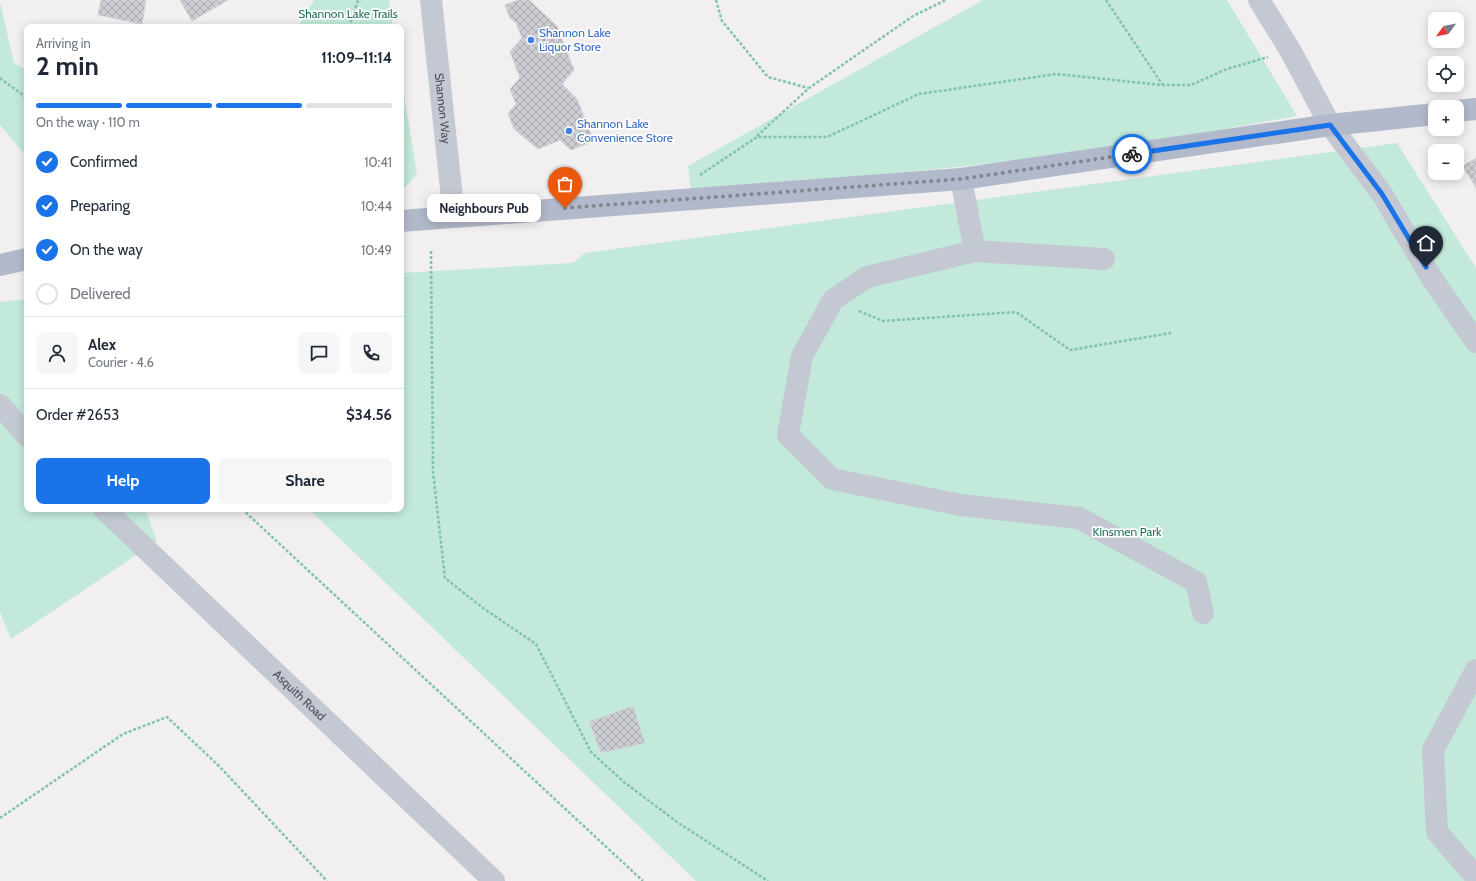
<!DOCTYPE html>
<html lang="en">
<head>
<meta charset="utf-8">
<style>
  :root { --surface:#fff; --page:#f6f6f7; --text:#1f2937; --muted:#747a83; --line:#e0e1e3; --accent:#1a73e8 }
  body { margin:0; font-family:Cabin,sans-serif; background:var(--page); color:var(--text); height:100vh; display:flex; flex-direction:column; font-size:15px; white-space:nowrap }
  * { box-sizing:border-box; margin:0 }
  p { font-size:13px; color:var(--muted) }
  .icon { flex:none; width:22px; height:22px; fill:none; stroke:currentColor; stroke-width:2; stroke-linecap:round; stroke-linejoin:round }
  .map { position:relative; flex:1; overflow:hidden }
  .panel { position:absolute; left:24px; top:24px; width:380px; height:488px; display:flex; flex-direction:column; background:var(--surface); border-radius:8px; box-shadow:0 2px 10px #0003 }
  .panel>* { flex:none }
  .needle { width:26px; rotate:238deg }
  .tools { position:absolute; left:1428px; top:12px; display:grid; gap:8px }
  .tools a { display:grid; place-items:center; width:36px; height:36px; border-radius:8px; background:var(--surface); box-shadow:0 2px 10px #0003; font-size:20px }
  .pin { position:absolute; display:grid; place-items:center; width:34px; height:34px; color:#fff; margin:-41px -17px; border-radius:50% 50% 50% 0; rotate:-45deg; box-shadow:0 0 4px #0007 }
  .pin .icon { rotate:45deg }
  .courier { position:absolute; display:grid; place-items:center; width:40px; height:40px; margin:-20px; border:3px solid #1a73e8; border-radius:50%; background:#fff; color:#222; box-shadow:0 1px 5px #0007 }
  .bubble { position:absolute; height:28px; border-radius:8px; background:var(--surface); box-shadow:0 2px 10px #0003; font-size:13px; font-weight:800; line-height:28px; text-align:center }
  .head em { font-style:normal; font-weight:800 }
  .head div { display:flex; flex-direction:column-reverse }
  .head { display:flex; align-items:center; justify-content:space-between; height:68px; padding:0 12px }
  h1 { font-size:26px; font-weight:800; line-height:30px }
  .bar { display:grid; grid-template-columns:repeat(4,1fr); gap:6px 4px; align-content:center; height:48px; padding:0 12px }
  .bar i { height:5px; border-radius:3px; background:var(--line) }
  .bar .active { background:var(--accent) }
  .bar p { grid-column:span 4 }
  .line { display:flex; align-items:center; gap:10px; padding:0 12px; border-top:1px solid var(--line) }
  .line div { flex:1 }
  .round { display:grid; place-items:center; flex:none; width:42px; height:42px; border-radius:8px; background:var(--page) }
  ol { padding:0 12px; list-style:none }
  li { display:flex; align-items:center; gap:12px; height:44px }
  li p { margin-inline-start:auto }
  li .icon { padding:4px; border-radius:50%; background:var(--accent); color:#fff; stroke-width:4 }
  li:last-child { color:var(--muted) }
  li i { width:22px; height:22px; border:2px solid var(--line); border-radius:50% }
  .action { display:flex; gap:8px; margin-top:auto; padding:8px 12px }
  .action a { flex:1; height:46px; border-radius:8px; background:var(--accent); color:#fff; font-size:16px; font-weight:800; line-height:46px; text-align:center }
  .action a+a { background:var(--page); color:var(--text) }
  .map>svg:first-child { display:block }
  .green { fill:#c2e9d9 }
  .building { fill:url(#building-cross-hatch); stroke:#d3d4d9 }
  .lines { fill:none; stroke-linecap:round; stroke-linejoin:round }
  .path { stroke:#7fc3ae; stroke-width:2.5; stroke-dasharray:3 2; stroke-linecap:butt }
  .minor { stroke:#c4c8d2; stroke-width:22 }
  .major { stroke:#b2b9ca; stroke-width:22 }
  .done { stroke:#84868e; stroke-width:4; stroke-dasharray:0 7.2 }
  .route { stroke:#1a73e8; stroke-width:5 }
  .shop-dot { fill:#3f7fe0; stroke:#fff; stroke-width:1.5 }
  .labels { text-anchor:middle; stroke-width:3.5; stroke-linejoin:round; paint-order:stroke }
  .park-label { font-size:12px; fill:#23725a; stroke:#fff }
  .shop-label { font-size:12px; fill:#366cbe; stroke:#fff; text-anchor:start }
  .street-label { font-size:12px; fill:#494e59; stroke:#fff }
</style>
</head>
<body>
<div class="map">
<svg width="1476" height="881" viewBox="0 0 1476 881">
  <defs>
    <pattern id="building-cross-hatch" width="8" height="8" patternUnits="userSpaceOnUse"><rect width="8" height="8" fill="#cccdd2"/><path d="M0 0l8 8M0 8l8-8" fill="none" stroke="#a8a9ad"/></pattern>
  </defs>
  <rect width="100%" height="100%" fill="#f1efef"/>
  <!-- green -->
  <path class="green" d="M314,0H389L393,27H298Z
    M983,0H1227L1297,116L1093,152L957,167L691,192L688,166Z
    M0,2L14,63L27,70V157L0,125Z
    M401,76L417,174L401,192Z
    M1397,143L1476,268V881H696L309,509H401V273L573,263L585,253Z
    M27,299V509H145L157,541L11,639L0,612V302Z"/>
  <!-- building -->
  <path class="building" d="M101,0H146L142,24L98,15Z
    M180,0H228L192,21Z
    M518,0H529L557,26L574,70L562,84L577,99L594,141L571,150L560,140L538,149L514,129L508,113L516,104L510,89L520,78L510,52L522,38L516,23L510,18L505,5Z
    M1476,158V188L1463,166Z
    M633,706L645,743L601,753L589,722Z"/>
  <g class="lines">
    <!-- path -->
    <path class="path" d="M716,0L722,21L768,77L808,88
      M1106,0L1162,84
      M349,27L358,0
      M0,78L27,98
      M757,136L809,88L913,16L946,0
      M700,175L757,137H827L919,94L1056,74L1162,85H1191L1227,69L1268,57
      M431,251L433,472L445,578L483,608L536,644L591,752L625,783L677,822L768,881
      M859,311L883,321L1016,312L1070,350L1171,333
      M242,509L643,881
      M0,818L123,734L167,717L219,766L327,881"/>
    <!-- minor -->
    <g class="minor">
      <path id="s1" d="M431,0L454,217"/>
      <path d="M1259,0L1290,50L1330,125L1382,194L1433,280L1476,342"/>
      <path d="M961,179L975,251"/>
      <path d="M1104,259L975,251L867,277L833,300L802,356L788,435L832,479L961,505L1079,518L1196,582L1203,613"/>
      <path d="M0,405L27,436"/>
      <path id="s2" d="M104,509L494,881"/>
      <path d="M1476,670L1433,750L1437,832L1476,877"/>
    </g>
    <!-- major -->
    <path class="major" d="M1457,111L1476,109
      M401,221L961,179L1330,125L1435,114
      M0,265L27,259"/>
  </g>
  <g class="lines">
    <!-- done -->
    <path class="done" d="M565,208L961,179L1132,154"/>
    <!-- route -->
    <path class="route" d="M1132,154L1330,125L1382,194L1426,267"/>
  </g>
  <!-- markers -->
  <g class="shop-dot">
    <circle cx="531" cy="40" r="4"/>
    <circle cx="569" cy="131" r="4"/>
  </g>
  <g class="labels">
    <!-- park labels -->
    <g class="park-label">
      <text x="348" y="18">Shannon Lake Trails</text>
      <text x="1127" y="536">Kinsmen Park</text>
    </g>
    <!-- shop labels -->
    <g class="shop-label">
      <text x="539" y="37">Shannon Lake<tspan x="539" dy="14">Liquor Store</tspan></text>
      <text x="577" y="128">Shannon Lake<tspan x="577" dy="14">Convenience Store</tspan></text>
    </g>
    <!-- street labels -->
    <g class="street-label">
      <text dy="4" stroke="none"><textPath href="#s1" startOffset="109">Shannon Way</textPath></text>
      <text dy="4" stroke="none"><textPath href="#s2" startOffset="270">Asquith Road</textPath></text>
    </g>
  </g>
</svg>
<div class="tools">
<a><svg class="needle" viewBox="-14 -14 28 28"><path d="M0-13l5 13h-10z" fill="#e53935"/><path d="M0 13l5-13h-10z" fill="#747a83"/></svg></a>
<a><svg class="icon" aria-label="locate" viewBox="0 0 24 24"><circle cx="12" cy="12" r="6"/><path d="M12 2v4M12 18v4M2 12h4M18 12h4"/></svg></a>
<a>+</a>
<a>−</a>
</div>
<div class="pin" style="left:565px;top:208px;background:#ea580c"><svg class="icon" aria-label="bag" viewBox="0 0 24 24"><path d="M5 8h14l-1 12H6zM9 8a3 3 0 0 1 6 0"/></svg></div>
<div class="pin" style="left:1426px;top:267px;background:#1f2937"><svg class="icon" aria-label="home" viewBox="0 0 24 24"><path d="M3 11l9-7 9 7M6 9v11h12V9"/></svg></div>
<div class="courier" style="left:1132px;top:154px"><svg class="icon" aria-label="bike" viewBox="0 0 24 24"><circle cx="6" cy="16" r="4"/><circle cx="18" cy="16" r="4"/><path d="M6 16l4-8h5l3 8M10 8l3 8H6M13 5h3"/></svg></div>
<div class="bubble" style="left:427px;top:194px;width:114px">Neighbours Pub</div>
<section class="panel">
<div class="head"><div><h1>2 min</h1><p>Arriving in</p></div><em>11:09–11:14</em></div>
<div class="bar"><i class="active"></i><i class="active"></i><i class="active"></i><i></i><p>On the way · 110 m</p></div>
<ol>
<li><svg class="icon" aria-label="check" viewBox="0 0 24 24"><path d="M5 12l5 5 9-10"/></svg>Confirmed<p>10:41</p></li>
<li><svg class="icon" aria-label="check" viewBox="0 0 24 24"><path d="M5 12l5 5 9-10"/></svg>Preparing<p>10:44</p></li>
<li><svg class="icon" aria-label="check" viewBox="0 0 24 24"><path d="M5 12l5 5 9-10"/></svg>On the way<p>10:49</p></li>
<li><i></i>Delivered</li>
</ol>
<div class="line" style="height:72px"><a class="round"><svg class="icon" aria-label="person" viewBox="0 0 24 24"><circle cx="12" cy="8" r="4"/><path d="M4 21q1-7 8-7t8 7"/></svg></a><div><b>Alex</b><p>Courier · 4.6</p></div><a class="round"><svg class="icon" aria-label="chat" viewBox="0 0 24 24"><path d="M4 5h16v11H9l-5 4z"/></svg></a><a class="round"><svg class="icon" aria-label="phone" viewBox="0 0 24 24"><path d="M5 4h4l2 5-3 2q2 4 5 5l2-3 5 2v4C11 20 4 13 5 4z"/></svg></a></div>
<div class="line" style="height:52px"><div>Order #2653</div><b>$34.56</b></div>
<div class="action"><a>Help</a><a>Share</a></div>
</section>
</div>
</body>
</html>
